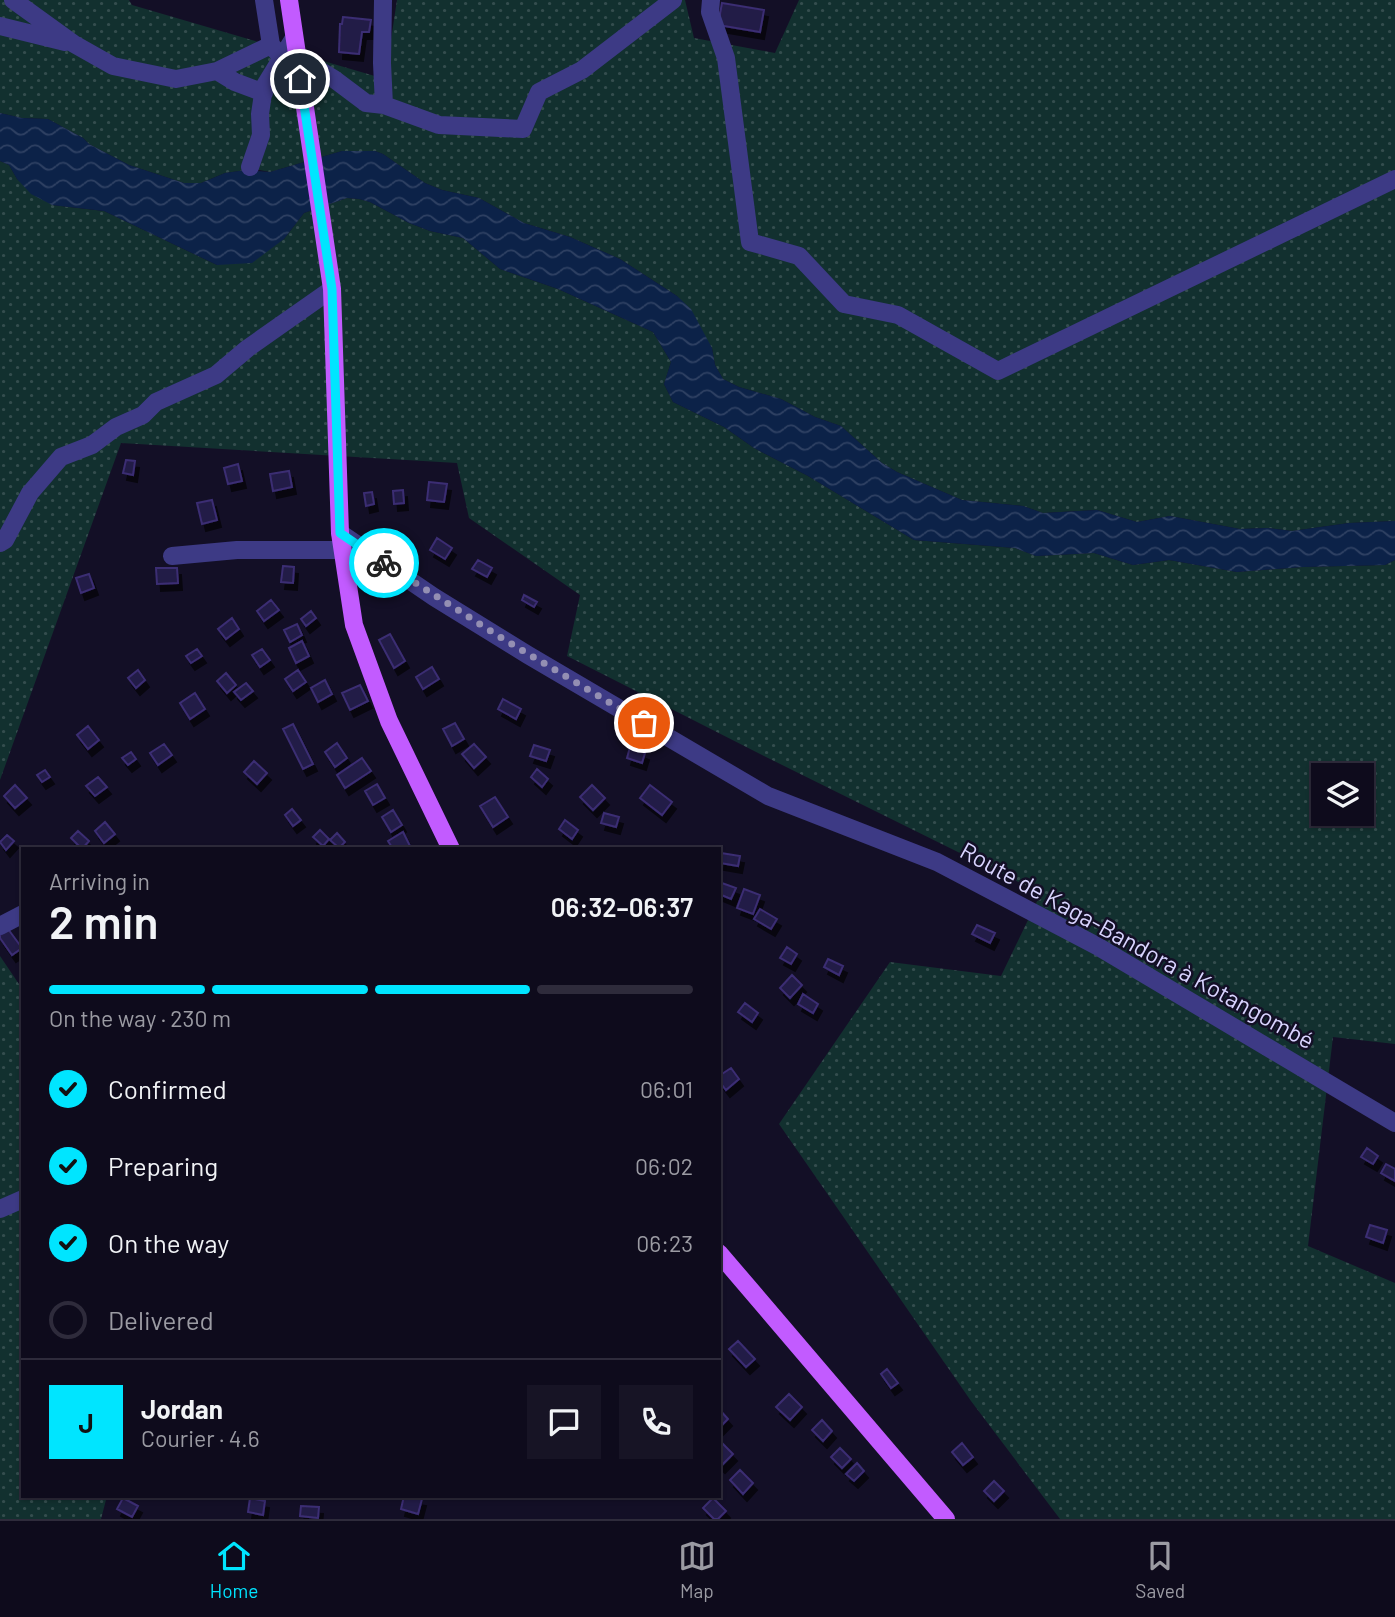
<!DOCTYPE html>
<html lang="en">
<head>
<meta charset="utf-8">
<style>
  :root { --surface:#0e0b1c; --page:#171425; --text:#f1f3f6; --muted:#9b9ba3; --line:#2e2b3b; --accent:#00e5ff }
  body { margin:0; font-family:Barlow,sans-serif; background:var(--page); color:var(--text); height:100vh; display:flex; flex-direction:column; font-size:26px; white-space:nowrap }
  * { box-sizing:border-box; margin:0 }
  p { font-size:23px; color:var(--muted) }
  .icon { flex:none; width:38px; height:38px; fill:none; stroke:currentColor; stroke-width:2; stroke-linecap:round; stroke-linejoin:round }
  .map { position:relative; flex:1; overflow:hidden }
  .side { position:absolute; left:21px; top:847px; width:700px; height:651px; display:flex; flex-direction:column; background:var(--surface); border-radius:0px; box-shadow:0 2px 5px #0004,0 0 0 2px var(--line) }
  .side>* { flex:none }
  .controls { position:absolute; left:1311px; top:763px; display:grid; gap:14px }
  .controls a { display:grid; place-items:center; width:63px; height:63px; border-radius:0px; background:var(--surface); box-shadow:0 2px 5px #0004,0 0 0 2px var(--line); font-size:35px }
  .pin { position:absolute; display:grid; place-items:center; width:60px; height:60px; color:#fff; margin:-30px; border:4px solid #fff; border-radius:50%; box-shadow:0 2px 7px #0007 }
  .courier { position:absolute; display:grid; place-items:center; width:70px; height:70px; margin:-35px; border:5px solid #00e5ff; border-radius:50%; background:#fff; color:#222; box-shadow:0 2px 9px #0007 }
  .summary em { font-style:normal; font-weight:600 }
  .summary div { display:flex; flex-direction:column-reverse }
  .summary { display:flex; align-items:center; justify-content:space-between; height:119px; padding:0 28px }
  h1 { font-size:46px; font-weight:600; line-height:52px }
  .bar { display:grid; grid-template-columns:repeat(4,1fr); gap:10px 7px; align-content:center; height:84px; padding:0 28px }
  .bar i { height:9px; border-radius:5px; background:var(--line) }
  .bar .current { background:var(--accent) }
  .bar p { grid-column:span 4 }
  .line { display:flex; align-items:center; gap:18px; padding:0 28px; border-top:2px solid var(--line) }
  .line div { flex:1 }
  .round { display:grid; place-items:center; flex:none; width:74px; height:74px; border-radius:0px; background:var(--page) }
  ol { padding:0 28px; list-style:none }
  li { display:flex; align-items:center; gap:21px; height:77px }
  li p { margin-inline-start:auto }
  li .icon { padding:7px; border-radius:50%; background:var(--accent); color:#111; stroke-width:4 }
  li:last-child { color:var(--muted) }
  li i { width:38px; height:38px; border:4px solid var(--line); border-radius:50% }
  .dock { display:flex; justify-content:space-around; align-items:center; height:98px; border-top:2px solid var(--line); background:var(--surface); font-size:19px; color:var(--muted) }
  .dock a { display:grid; justify-items:center; gap:4px }
  .dock .current { color:var(--accent) }
  .map>svg:first-child { display:block }
  .grass { fill:url(#grass-dots); fill-rule:evenodd }
  .water { fill:url(#water-waves) }
  .building { fill:#241b47; stroke:#3b2d73; stroke-width:2; filter:url(#shadow) }
  .lines { fill:none; stroke-linecap:round; stroke-linejoin:round }
  .minor { stroke:#3d3a85; stroke-width:18 }
  .major { stroke:#c25bff; stroke-width:18 }
  .done { stroke:#948fb3; stroke-width:7; stroke-dasharray:0 12.6 }
  .route { stroke:#00e5ff; stroke-width:9 }
  .labels { text-anchor:middle; stroke-width:5; stroke-linejoin:round; paint-order:stroke }
  .street-label { font-size:24px; fill:#d9d4ff; stroke:#130f26 }
</style>
</head>
<body>
<div class="map">
<svg width="1395" height="1519" viewBox="0 0 1395 1519">
  <defs>
    <pattern id="grass-dots" width="8" height="8" patternUnits="userSpaceOnUse" patternTransform="scale(1.75)"><rect width="8" height="8" fill="#12302f"/><path d="M2 2h.1M6 6h.1" fill="none" stroke="#344d4e" stroke-width="1.8" stroke-linecap="round"/></pattern>
    <pattern id="water-waves" width="16" height="10" patternUnits="userSpaceOnUse" patternTransform="scale(1.75)"><rect width="16" height="10" fill="#0c2248"/><path d="M0 5q4-4 8 0t8 0" fill="none" stroke="#2f4163"/></pattern>
    <filter id="shadow"><feDropShadow dx="4" dy="7" stdDeviation="0" flood-color="#0009"/></filter>
  </defs>
  <rect width="100%" height="100%" fill="#130f26"/>
  <!-- grass -->
  <path class="grass" d="M0,0H129L132,5L385,79L397,0H685L694,38L775,53L799,0H1395V521L1349,523L1292,531L1267,528L1240,529L1170,516L1137,522L1097,510L1043,513L1023,506L962,500L897,472L882,463L841,426L815,417L781,399L739,387L723,379L715,365L712,348L677,296L620,259L570,237L524,223L479,198L442,190L425,183L383,154L375,151H342L270,172L254,169L225,173L201,183H184L129,165L89,144L83,138L48,119L22,118L0,113Z
    M0,161L9,165L17,179L52,205L104,211L217,265L284,239L304,213L347,198L359,199L370,202L409,223L430,231L463,238L500,269L558,289L653,332L671,362L664,384L673,402L724,427L754,448L808,476L914,540L1015,548L1036,556L1094,553L1133,565L1169,560L1237,572L1303,567L1385,565L1395,560V1044L1333,1037L1308,1246L1395,1283V1519H1060L971,1401L779,1124L890,962L1001,976L1041,893L768,758L567,656L580,595L469,518L457,463L121,443L0,780ZM1323,775H1362V814H1323Z
    M0,956L23,990V1496H107L101,1519H0Z"/>
  <!-- water -->
  <path class="water" d="M0,113L22,118L48,119L83,138L89,144L129,165L184,183H201L225,173L246,170L270,172L342,151H375L383,154L425,183L442,190L479,198L524,223L570,237L620,259L677,296L691,309L712,348L715,365L723,379L739,387L781,399L815,417L841,426L882,463L897,472L962,500L1023,506L1043,513L1097,510L1137,522L1170,516L1240,529L1267,528L1292,531L1349,523L1395,521V560L1385,565L1303,567L1237,572L1169,560L1133,565L1094,553L1036,556L1015,548L914,540L808,476L754,448L724,427L673,402L664,384L671,362L653,332L558,289L500,269L463,238L430,231L409,223L370,202L359,199L347,198L304,213L284,239L252,263L217,265L104,211L52,205L31,194L17,179L9,165L0,161Z"/>
  <!-- building -->
  <path class="building" d="M722,3L764,10L760,32L718,25Z
    M343,17L371,20L369,32H362L359,54L339,52L340,24H342Z
    M126,460L135,461L133,475L123,473Z
    M238,464L242,481L228,484L224,468Z
    M289,471L292,487L273,491L270,474Z
    M429,482L447,484L444,502L427,500Z
    M403,490L404,503L394,504L393,491Z
    M372,492L374,504L366,506L364,493Z
    M212,500L217,520L202,524L197,503Z
    M437,538L452,548L445,559L430,550Z
    M478,560L492,568L487,577L472,569Z
    M283,566L294,567L293,583L281,582Z
    M156,568H177L178,583L157,584Z
    M89,574L94,588L81,593L76,578Z
    M524,595L537,602L534,607L522,600Z
    M271,600L279,610L264,621L257,611Z
    M311,611L316,618L306,626L301,619Z
    M232,618L239,629L226,639L218,629Z
    M297,624L302,635L290,642L284,630Z
    M390,634L405,661L394,668L379,640Z
    M302,641L309,656L296,663L289,648Z
    M197,649L202,656L191,663L186,656Z
    M262,649L270,660L260,667L252,655Z
    M432,667L439,679L423,689L416,677Z
    M138,670L145,680L136,688L128,678Z
    M298,670L306,682L293,691L285,679Z
    M226,673L236,685L227,693L217,681Z
    M325,680L332,694L318,702L311,688Z
    M246,683L253,691L241,700L234,692Z
    M360,685L368,701L350,710L342,693Z
    M195,693L205,709L190,719L180,703Z
    M503,699L521,709L516,719L498,709Z
    M455,723L464,739L452,746L443,729Z
    M293,724L313,764L303,769L283,729Z
    M88,726L99,740L88,749L77,735Z
    M337,743L347,758L335,767L325,752Z
    M164,744L172,755L158,765L150,753Z
    M474,744L486,757L474,768L462,754Z
    M534,745L550,750L546,761L530,756Z
    M630,747L645,753L642,763L627,758Z
    M131,752L136,759L128,765L122,758Z
    M362,758L371,771L345,788L337,775Z
    M254,761L267,773L257,784L244,772Z
    M537,769L548,779L542,787L531,777Z
    M45,770L50,777L42,782L37,775Z
    M98,777L107,787L95,796L86,786Z
    M377,784L385,798L373,805L365,791Z
    M15,785L27,798L15,808L4,796Z
    M592,785L605,798L593,810L580,797Z
    M650,785L672,802L662,815L640,798Z
    M495,797L508,817L493,827L480,806Z
    M292,809L301,820L293,826L285,815Z
    M393,810L402,825L391,832L382,817Z
    M604,813L619,817L616,827L601,823Z
    M565,820L578,830L572,839L559,829Z
    M105,822L115,834L104,843L95,831Z
    M320,830L329,839L323,846L313,837Z
    M78,831L89,841L82,849L71,838Z
    M403,832L411,848L393,849L388,841Z
    M337,833L345,842L339,848L330,840Z
    M7,835L14,841L6,850L0,842Z
    M721,853L740,856L738,866L720,863Z
    M719,882L736,888L731,899L719,894Z
    M744,889L760,895L753,914L737,908Z
    M760,909L777,919L771,929L754,919Z
    M977,925L995,933L990,943L972,934Z
    M8,929L22,948L12,955L0,938V935Z
    M787,947L797,954L791,964L780,958Z
    M828,959L843,966L839,975L824,967Z
    M792,975L802,985L790,998L780,988Z
    M803,994L818,1004L813,1013L798,1004Z
    M745,1003L758,1013L752,1022L738,1012Z
    M731,1068L739,1079L726,1090L719,1081V1076Z
    M1367,1148L1378,1156L1373,1164L1361,1157Z
    M1386,1164L1395,1169V1181L1381,1173Z
    M1370,1225L1387,1230L1383,1243L1366,1237Z
    M738,1341L755,1359L746,1367L729,1349Z
    M887,1369L898,1383L891,1388L881,1374Z
    M789,1394L802,1407L790,1420L776,1407Z
    M719,1409L728,1419L719,1428Z
    M822,1420L832,1431L823,1441L812,1430Z
    M719,1440L733,1454L721,1466L719,1464Z
    M962,1443L973,1457L963,1465L952,1452Z
    M840,1448L851,1459L842,1468L831,1457Z
    M857,1463L864,1471L854,1481L846,1474Z
    M740,1470L753,1483L743,1494L730,1480Z
    M994,1481L1004,1491L994,1501L984,1491Z
    M404,1496L422,1499L418,1514L401,1509Z
    M123,1498L138,1506L132,1517L117,1509Z
    M250,1498L265,1501L263,1515L248,1512Z
    M713,1498L726,1511L718,1519H714L703,1508Z
    M301,1506L319,1507L318,1518L300,1516Z"/>
  <g class="lines">
    <!-- minor -->
    <path class="minor" d="M13,0L74,44L113,66L176,79L217,71L271,45
      M264,0L271,45L278,53
      M383,0L382,63L384,105
      M711,0L710,12L726,58L750,242L799,256L844,304L898,315L998,371L1395,179
      M0,26L65,42
      M296,56L334,79L366,103L384,105L439,125L523,129L539,92L582,70L673,0
      M217,71L235,82L264,93
      M250,167L261,135L260,114L264,87L294,38
      M340,533L434,597L528,655L768,796L937,862L1097,946L1395,1123
      M0,543L5,540L30,493L61,457L92,445L116,427L143,415L156,402L216,375L248,348L332,289
      M172,556L237,550H343
      M0,926L23,914
      M0,1209L23,1199"/>
    <!-- major -->
    <path class="major" d="M289,0L332,289L340,533L354,625L389,721L451,849
      M719,1253L946,1519"/>
  </g>
  <g class="lines">
    <!-- done -->
    <path class="done" d="M384,563L505,640L644,723"/>
    <!-- route -->
    <path class="route" d="M300,79L332,289L340,533L384,563"/>
  </g>
  <g class="labels">
    <!-- street labels -->
    <g class="street-label">
      <text transform="translate(1137 946) rotate(29)" y="8">Route de Kaga-Bandora à Kotangombé</text>
    </g>
  </g>
</svg>
<div class="controls">
<a><svg class="icon" aria-label="layers" viewBox="0 0 24 24"><path d="M12 4l9 5-9 5-9-5zM3 14l9 5 9-5"/></svg></a>
</div>
<div class="pin" style="left:644px;top:723px;background:#ea580c"><svg class="icon" aria-label="bag" viewBox="0 0 24 24"><path d="M5 8h14l-1 12H6zM9 8a3 3 0 0 1 6 0"/></svg></div>
<div class="pin" style="left:300px;top:79px;background:#1f2937"><svg class="icon" aria-label="home" viewBox="0 0 24 24"><path d="M3 11l9-7 9 7M6 9v11h12V9"/></svg></div>
<div class="courier" style="left:384px;top:563px"><svg class="icon" aria-label="bike" viewBox="0 0 24 24"><circle cx="6" cy="16" r="4"/><circle cx="18" cy="16" r="4"/><path d="M6 16l4-8h5l3 8M10 8l3 8H6M13 5h3"/></svg></div>
<section class="side">
<div class="summary"><div><h1>2 min</h1><p>Arriving in</p></div><em>06:32–06:37</em></div>
<div class="bar"><i class="current"></i><i class="current"></i><i class="current"></i><i></i><p>On the way · 230 m</p></div>
<ol>
<li><svg class="icon" aria-label="check" viewBox="0 0 24 24"><path d="M5 12l5 5 9-10"/></svg>Confirmed<p>06:01</p></li>
<li><svg class="icon" aria-label="check" viewBox="0 0 24 24"><path d="M5 12l5 5 9-10"/></svg>Preparing<p>06:02</p></li>
<li><svg class="icon" aria-label="check" viewBox="0 0 24 24"><path d="M5 12l5 5 9-10"/></svg>On the way<p>06:23</p></li>
<li><i></i>Delivered</li>
</ol>
<div class="line" style="height:126px"><b class="round" style="background:var(--accent);color:#111">J</b><div><b>Jordan</b><p>Courier · 4.6</p></div><a class="round"><svg class="icon" aria-label="chat" viewBox="0 0 24 24"><path d="M4 5h16v11H9l-5 4z"/></svg></a><a class="round"><svg class="icon" aria-label="phone" viewBox="0 0 24 24"><path d="M5 4h4l2 5-3 2q2 4 5 5l2-3 5 2v4C11 20 4 13 5 4z"/></svg></a></div>
</section>
</div>
<nav class="dock">
<a class="current"><svg class="icon" aria-label="home" viewBox="0 0 24 24"><path d="M3 11l9-7 9 7M6 9v11h12V9"/></svg>Home</a>
<a><svg class="icon" aria-label="map" viewBox="0 0 24 24"><path d="M3 6l6-2 6 2 6-2v14l-6 2-6-2-6 2zM9 4v14M15 6v14"/></svg>Map</a>
<a><svg class="icon" aria-label="saved" viewBox="0 0 24 24"><path d="M7 4h10v16l-5-4-5 4z"/></svg>Saved</a>
</nav>
</body>
</html>
